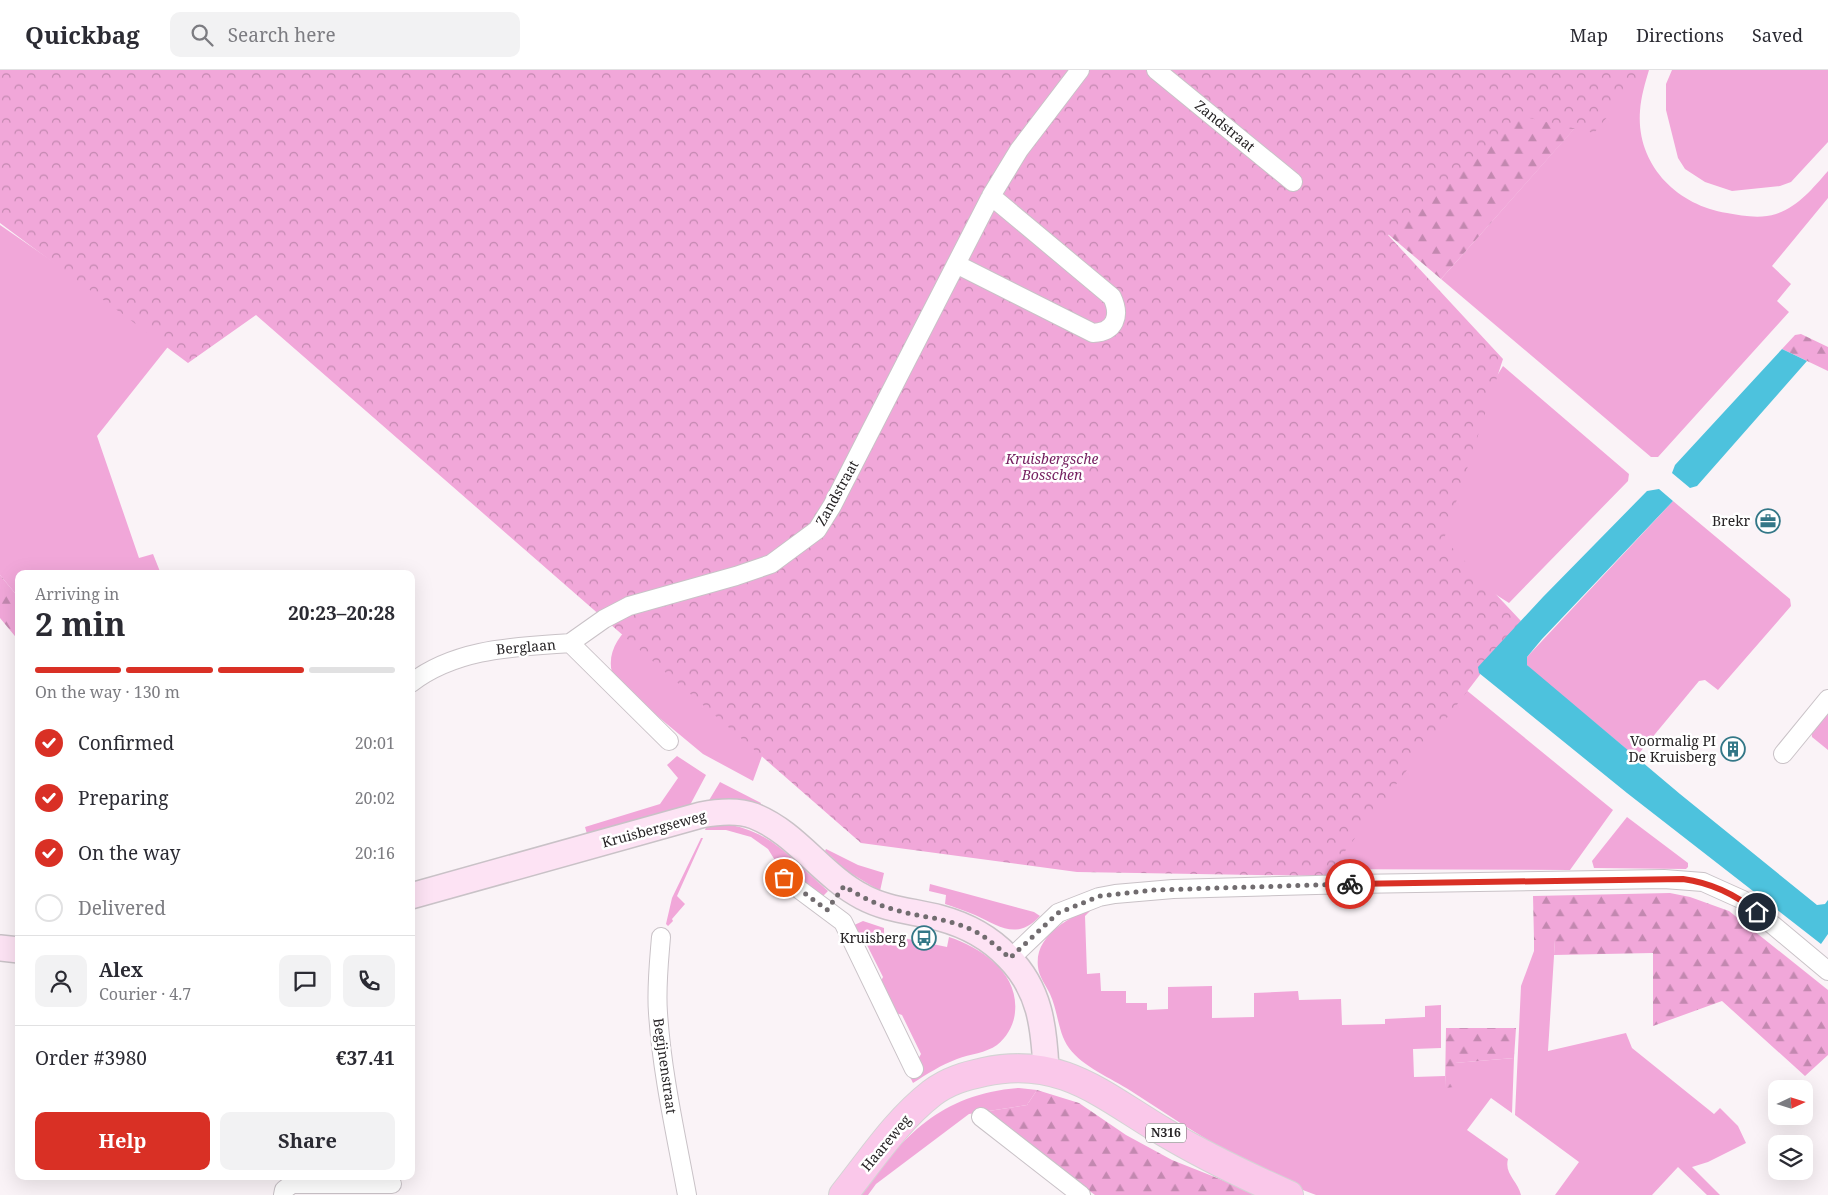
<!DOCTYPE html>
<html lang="en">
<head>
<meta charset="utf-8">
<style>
  :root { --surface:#fff; --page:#f2f2f3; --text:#2b2b33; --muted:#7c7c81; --line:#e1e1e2; --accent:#d93025 }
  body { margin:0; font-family:"Noto Serif",serif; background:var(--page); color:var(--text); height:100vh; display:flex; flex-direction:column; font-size:19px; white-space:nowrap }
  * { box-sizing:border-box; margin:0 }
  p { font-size:16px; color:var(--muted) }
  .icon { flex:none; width:28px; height:28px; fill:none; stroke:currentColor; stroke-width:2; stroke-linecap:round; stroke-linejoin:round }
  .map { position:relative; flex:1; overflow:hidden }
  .details { position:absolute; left:15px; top:500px; width:400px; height:610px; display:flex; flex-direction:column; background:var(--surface); border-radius:10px; box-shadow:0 5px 20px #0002 }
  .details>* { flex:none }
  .needle { width:32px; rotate:86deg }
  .tools { position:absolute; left:1768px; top:1010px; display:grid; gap:10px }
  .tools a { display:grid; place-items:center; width:45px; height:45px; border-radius:10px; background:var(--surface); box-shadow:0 5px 20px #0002; font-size:25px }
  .pin { position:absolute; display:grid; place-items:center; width:42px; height:42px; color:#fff; margin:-21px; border:2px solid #fff; border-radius:50%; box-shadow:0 1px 5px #0007 }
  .courier { position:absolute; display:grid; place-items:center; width:50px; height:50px; margin:-25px; border:4px solid #d93025; border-radius:50%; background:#fff; color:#222; box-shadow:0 1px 6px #0007 }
  .summary em { font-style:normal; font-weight:700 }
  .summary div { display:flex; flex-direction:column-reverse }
  .summary { display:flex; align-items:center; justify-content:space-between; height:85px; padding:0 20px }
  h1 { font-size:32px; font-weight:700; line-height:38px }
  .bar { display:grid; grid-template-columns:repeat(4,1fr); gap:8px 5px; align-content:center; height:60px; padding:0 20px }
  .bar i { height:6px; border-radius:4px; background:var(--line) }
  .bar .on { background:var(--accent) }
  .bar p { grid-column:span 4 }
  .line { display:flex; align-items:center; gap:12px; padding:0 20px; border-top:1px solid var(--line) }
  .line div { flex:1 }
  .round { display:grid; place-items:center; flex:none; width:52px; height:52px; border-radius:10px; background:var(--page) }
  ol { padding:0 20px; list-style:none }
  li { display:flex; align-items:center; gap:15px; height:55px }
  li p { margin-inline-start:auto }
  li .icon { padding:5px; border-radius:50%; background:var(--accent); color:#fff; stroke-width:4 }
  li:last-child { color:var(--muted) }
  li i { width:28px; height:28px; border:2px solid var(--line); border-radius:50% }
  .primary-button { display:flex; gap:10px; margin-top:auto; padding:10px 20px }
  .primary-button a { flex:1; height:58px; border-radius:10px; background:var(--accent); color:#fff; font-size:20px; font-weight:700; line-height:58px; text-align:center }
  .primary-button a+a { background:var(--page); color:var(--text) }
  header { display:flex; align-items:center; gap:30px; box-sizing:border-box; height:70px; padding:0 25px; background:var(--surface); border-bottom:1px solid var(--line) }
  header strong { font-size:24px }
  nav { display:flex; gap:28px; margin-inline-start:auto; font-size:18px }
  .search { width:350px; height:45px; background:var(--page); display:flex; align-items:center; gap:12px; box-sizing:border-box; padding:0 18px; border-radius:10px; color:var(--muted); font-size:19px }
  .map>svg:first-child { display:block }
  .green { fill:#f1a7d9 }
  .forest { fill:url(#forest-firs) }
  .park { fill:url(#park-crowns) }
  .water { fill:#4dc2dd }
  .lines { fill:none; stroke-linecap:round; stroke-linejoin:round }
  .street-casing { stroke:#c9c2c7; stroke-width:20 }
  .secondary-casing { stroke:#c9c2c7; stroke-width:28 }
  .primary-casing { stroke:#d4d3d4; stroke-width:30 }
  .street { stroke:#fff; stroke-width:18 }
  .secondary { stroke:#fde3f4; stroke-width:25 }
  .primary { stroke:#fac8ea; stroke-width:28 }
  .done { stroke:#716c6f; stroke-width:5; stroke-dasharray:0 9 }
  .route { stroke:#d93025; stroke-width:6 }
  .labels { text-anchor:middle; stroke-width:5; stroke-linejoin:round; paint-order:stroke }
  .shield { fill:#fff; stroke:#686667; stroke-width:1 }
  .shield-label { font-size:12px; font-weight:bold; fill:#272426 }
  .street-label { font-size:14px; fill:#272426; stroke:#fff }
  .park-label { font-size:14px; font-style:italic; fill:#741e5f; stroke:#fff }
  .poi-label { font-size:14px; fill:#272426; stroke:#fff; text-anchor:end }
</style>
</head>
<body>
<header>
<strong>Quickbag</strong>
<div class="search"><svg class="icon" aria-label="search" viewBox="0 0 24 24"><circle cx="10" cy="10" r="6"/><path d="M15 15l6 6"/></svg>Search here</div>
<nav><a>Map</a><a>Directions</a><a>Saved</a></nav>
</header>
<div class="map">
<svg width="1828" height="1125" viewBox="0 0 1828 1125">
  <defs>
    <pattern id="forest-firs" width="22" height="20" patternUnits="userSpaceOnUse" patternTransform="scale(1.25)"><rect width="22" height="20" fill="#f1a7d9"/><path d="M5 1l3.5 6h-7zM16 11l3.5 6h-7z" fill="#c388b0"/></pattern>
    <pattern id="park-crowns" width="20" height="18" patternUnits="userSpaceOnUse" patternTransform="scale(1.25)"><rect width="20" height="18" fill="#f1a7d9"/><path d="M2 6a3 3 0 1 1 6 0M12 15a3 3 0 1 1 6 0" fill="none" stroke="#c388b0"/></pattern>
  </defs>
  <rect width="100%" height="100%" fill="#faf3f7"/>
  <!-- green -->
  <path class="green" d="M1626,0H1649C1645,13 1641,27 1640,41C1636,94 1676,135 1727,143C1742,146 1761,149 1776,144C1798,137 1813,118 1828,101V128L1772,196L1791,214L1777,231L1789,242L1658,387H1651L1441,209Z
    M1672,0H1828V72L1791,112L1780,116L1732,121L1705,112L1685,99L1678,88L1666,40V14Z
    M0,155L171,273L97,366L139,488L153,484L161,504H19V528L0,505Z
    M1503,296L1629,404L1628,411L1509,533L1481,515L1441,479L1442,414L1475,341Z
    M1673,431L1790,529L1791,536L1718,620L1705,610L1699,611L1636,687L1534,602L1527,595V587Z
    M634,553L762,686L753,711L703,684L615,611C604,588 616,567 634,553Z
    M1465,619L1613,740L1570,800L1288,799Z
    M1828,639V680L1812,667L1811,659Z
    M677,686L706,705L689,737L587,764L585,757L660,734L678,708L667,695Z
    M720,712L761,733L760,735L737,730L708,732Z
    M1627,747L1688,793V797L1686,799L1594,798L1592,791Z
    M724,754C772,760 794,792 828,821L821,828L781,800L768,779L751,767L726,760H705L707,755Z
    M701,768H703L677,826L685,834L672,849L673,851L668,856L666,854L672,828Z
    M826,779L858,795L884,803L880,821L847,801L825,781Z
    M930,814L1034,842L1040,846C1017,871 999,856 975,845C965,841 955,837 945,834L946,825L929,821Z
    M1094,837L1085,846L1087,904L1100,903L1101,921H1126V933H1147V940L1168,939V917L1212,916V948L1254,947V923L1298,921L1299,930L1341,929L1342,955L1385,954V949L1425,947V936L1441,935V978L1413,979L1414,1007L1445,1006V1017H1453L1454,993L1514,988L1512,1043L1491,1028L1467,1060L1508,1089C1504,1104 1518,1111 1521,1125H1316C1249,1099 1191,1060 1131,1021C1111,1008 1083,997 1069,978C1058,963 1058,941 1050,924C1046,915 1039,907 1038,897C1034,865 1070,847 1094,837Z
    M863,851L884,858V864L947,877L949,867C982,878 1019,903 1015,942C1014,955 1007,967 997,975C986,983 970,984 957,989C941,995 927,1004 913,1013L909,1005L921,984L902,945L893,942L879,915L883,907L864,869L854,866L850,857Z
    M1534,870H1555L1548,981L1626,963L1632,978L1714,1044L1720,1038L1738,1056L1746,1073L1708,1092L1692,1097L1720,1125H1707L1678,1097L1652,1125H1555L1579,1092L1515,1045L1521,916L1534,881Z
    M1019,1018L1037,1020L1027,1035L969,1044L876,1114L868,1125H860C903,1066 941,1024 1019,1018Z"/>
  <!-- forest -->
  <path class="forest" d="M1194,0L1607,22L1441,209Z
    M1801,264L1828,277V301L1782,279L1795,265Z
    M0,505L19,528V571L0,548Z
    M1670,823L1690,827L1729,841L1828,920V985L1805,1006L1722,931L1653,956V883L1554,885L1555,870H1534L1533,826Z
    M1446,958H1516L1514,988L1455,993L1454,1017L1445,1018Z
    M1037,1020L1079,1033L1126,1065L1172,1090L1260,1125H1095L982,1042L1027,1035Z"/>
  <!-- park -->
  <path class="park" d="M0,0H1646L1594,63L1521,46L1388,165L1503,289L1444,469L1521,551L1326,806L1077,802L861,773L256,245L188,293L0,153Z"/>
  <!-- water -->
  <path class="water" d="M1782,279L1807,291L1697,416L1690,418L1672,403L1675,395Z
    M1659,419L1673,431L1542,569L1527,587V595L1680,724L1817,835L1825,834L1828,830V864L1821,874L1627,723L1479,603L1478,597L1543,527L1647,421Z"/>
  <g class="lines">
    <!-- street casing -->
    <g class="street-casing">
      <path id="street" d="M1156,0L1293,112
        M956,194L1093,263C1115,262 1121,246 1112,227L991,126
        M570,573L604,549L629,536L736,506L771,494L817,460L832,436L991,126L1019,80L1080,0
        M411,613C457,578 515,577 570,573L669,671
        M1783,684L1828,629
        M784,808L843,852L914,999
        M661,867C659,892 656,918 658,943C662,1004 676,1065 687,1125
        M1010,889L1058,843L1099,827L1115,824L1173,819L1353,814L1664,809L1703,812L1743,830L1828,901
        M981,1047L1081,1125
        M283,1125L284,1120L292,1114H392"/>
    </g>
    <!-- secondary casing -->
    <g class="secondary-casing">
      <path id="secondary" d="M411,826L701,745C717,742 738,740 754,746C797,763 822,806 863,827C887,840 914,841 940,848C966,855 990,868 1008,887C1040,919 1044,957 1046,999
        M0,878L19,880"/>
    </g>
    <!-- primary casing -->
    <g class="primary-casing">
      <path id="primary" d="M843,1125C871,1090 896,1051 932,1023C948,1011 965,1006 984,1002C1061,985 1103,1026 1164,1062C1204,1086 1246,1106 1289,1125"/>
    </g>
    <!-- street -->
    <use href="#street" class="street"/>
    <!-- secondary -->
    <use href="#secondary" class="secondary"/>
    <!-- primary -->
    <use href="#primary" class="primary"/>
  </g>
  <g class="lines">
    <!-- done -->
    <path class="done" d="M784,808L827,840L844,816C858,825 873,833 889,838C915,847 944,847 970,859C985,865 998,878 1010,888L1058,843L1100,826L1153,820L1350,814"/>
    <!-- route -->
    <path class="route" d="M1350,814L1683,809C1712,813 1735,824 1757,842"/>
  </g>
  <!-- icons -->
  <defs>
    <g id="office-ring" transform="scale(1.25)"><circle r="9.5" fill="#fff" stroke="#337787" stroke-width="1.5"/><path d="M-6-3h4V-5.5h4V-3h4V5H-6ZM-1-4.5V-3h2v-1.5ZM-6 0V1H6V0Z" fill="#337787"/></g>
    <g id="building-ring" transform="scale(1.25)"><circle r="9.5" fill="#fff" stroke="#337787" stroke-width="1.5"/><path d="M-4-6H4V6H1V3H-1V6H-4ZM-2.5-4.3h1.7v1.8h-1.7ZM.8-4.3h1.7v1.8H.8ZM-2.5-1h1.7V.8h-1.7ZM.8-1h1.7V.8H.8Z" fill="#337787"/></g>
    <g id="bus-ring" transform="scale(1.25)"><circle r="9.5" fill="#fff" stroke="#337787" stroke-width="1.5"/><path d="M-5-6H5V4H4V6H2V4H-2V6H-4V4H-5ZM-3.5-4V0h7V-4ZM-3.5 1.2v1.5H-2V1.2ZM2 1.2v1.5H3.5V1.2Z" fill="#337787"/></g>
  </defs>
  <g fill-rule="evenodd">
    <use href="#office-ring" x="1768" y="451"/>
    <use href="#building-ring" x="1733" y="679"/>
    <use href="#bus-ring" x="924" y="868"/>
  </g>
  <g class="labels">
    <!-- shield labels -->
    <rect class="shield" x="1146" y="1053.5" width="40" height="19" rx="4"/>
    <g class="shield-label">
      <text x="1166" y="1067">N316</text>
    </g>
    <!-- street labels -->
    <g class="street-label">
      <text transform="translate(1225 56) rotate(39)" y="5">Zandstraat</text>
      <text transform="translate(837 423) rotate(-61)" y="5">Zandstraat</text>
      <text transform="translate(526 577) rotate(-5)" y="5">Berglaan</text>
      <text transform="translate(654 759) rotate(-15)" y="5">Kruisbergseweg</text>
      <text transform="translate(665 996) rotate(82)" y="5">Begijnenstraat</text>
      <text transform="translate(886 1073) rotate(-50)" y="5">Haareweg</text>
    </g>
    <!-- park labels -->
    <g class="park-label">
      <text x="1052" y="394">Kruisbergsche<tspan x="1052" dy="16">Bosschen</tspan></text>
    </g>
    <!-- poi labels -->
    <g class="poi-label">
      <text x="1750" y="456">Brekr</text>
      <text x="1716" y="676">Voormalig PI<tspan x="1716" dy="16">De Kruisberg</tspan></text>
      <text x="906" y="873">Kruisberg</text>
    </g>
  </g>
</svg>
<div class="tools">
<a><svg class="needle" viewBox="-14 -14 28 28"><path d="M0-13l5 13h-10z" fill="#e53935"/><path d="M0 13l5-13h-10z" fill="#7c7c81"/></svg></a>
<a><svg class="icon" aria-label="layers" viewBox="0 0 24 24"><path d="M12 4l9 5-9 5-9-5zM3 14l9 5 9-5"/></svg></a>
</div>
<div class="pin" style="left:784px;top:808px;background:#ea580c"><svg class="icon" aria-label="bag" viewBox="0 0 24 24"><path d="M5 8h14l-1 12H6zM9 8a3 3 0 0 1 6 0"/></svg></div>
<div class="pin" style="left:1757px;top:842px;background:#1f2937"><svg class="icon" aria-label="home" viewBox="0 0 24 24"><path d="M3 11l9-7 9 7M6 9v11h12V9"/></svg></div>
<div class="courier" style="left:1350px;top:814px"><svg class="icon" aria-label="bike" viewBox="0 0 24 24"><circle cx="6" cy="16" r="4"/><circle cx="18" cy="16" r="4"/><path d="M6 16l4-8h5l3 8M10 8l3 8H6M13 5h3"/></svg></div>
<section class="details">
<div class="summary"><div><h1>2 min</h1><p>Arriving in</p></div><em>20:23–20:28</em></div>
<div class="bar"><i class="on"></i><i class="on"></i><i class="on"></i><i></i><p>On the way · 130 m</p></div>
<ol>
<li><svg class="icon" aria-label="check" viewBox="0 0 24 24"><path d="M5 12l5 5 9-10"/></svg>Confirmed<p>20:01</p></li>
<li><svg class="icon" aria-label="check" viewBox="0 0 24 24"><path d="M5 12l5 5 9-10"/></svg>Preparing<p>20:02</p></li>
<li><svg class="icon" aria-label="check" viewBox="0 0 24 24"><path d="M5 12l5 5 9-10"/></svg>On the way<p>20:16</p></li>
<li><i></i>Delivered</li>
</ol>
<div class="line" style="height:90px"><a class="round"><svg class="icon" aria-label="person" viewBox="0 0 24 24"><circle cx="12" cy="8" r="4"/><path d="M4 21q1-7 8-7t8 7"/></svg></a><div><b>Alex</b><p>Courier · 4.7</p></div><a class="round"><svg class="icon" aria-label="chat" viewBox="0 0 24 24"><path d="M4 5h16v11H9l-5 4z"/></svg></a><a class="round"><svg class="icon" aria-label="phone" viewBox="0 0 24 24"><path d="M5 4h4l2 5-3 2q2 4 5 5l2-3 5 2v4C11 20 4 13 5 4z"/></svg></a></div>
<div class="line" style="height:65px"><div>Order #3980</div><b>€37.41</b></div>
<div class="primary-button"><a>Help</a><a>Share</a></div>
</section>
</div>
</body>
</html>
